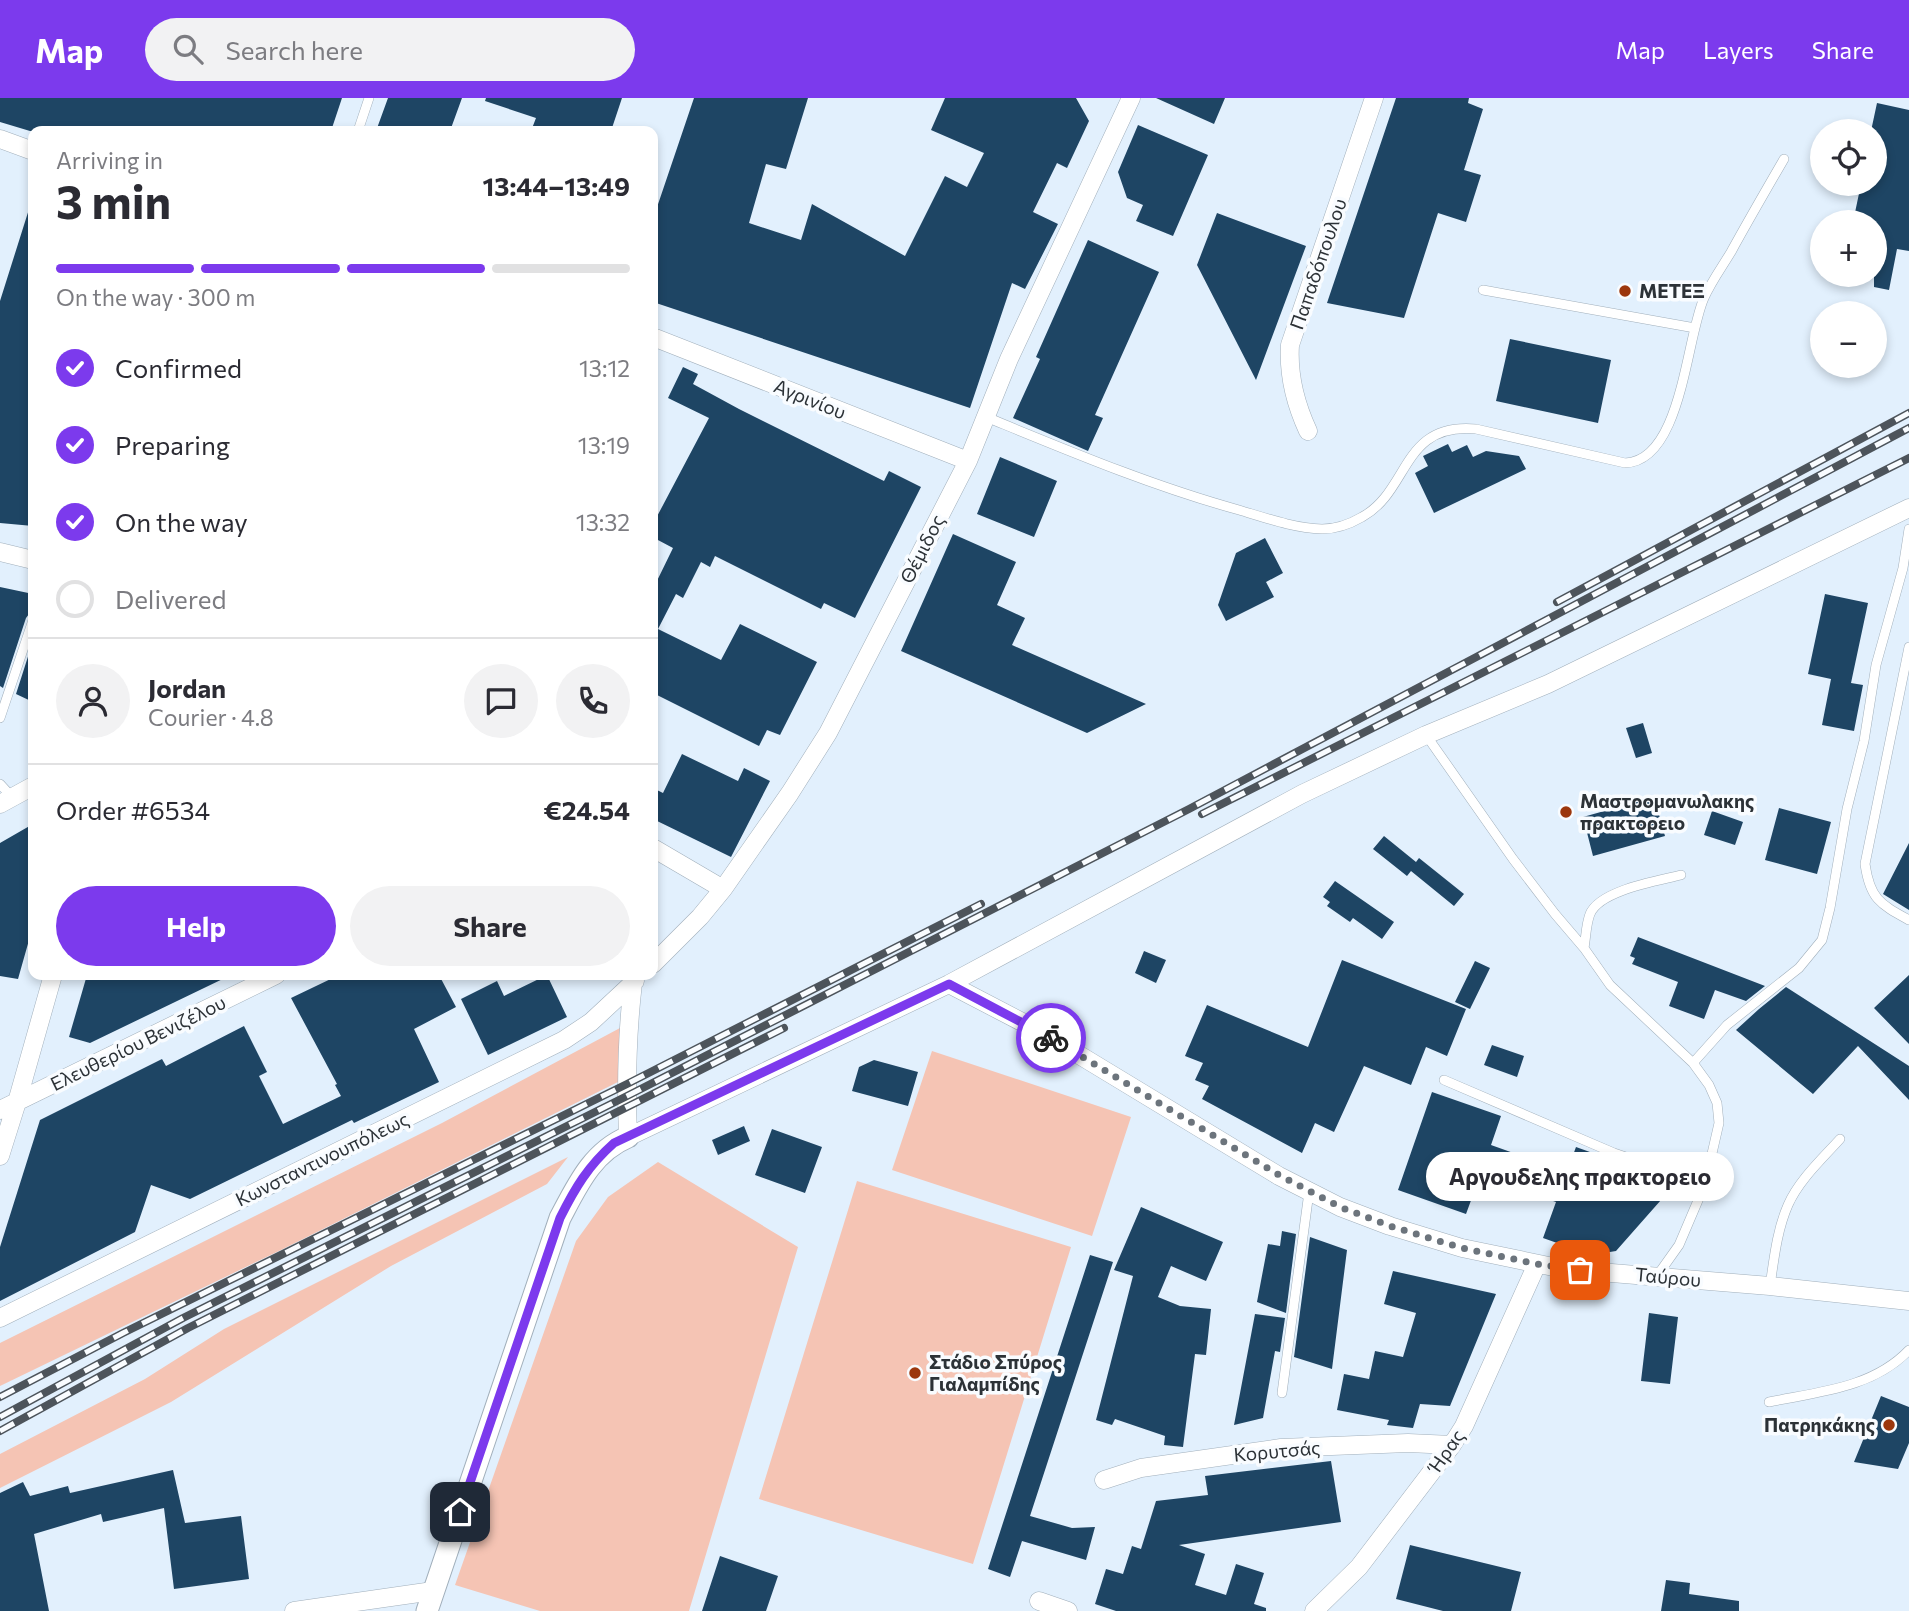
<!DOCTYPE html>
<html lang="en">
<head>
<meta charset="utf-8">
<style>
  :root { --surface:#fff; --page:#f2f2f3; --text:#2b2b33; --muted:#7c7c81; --line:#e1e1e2; --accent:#7c3aed }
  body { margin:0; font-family:Commissioner,sans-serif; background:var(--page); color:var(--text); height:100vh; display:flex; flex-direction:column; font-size:26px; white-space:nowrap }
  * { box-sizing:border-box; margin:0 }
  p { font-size:23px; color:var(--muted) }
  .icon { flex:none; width:38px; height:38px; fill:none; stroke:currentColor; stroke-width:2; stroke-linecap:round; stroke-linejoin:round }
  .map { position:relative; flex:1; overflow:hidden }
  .sheet { position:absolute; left:28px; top:28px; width:630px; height:854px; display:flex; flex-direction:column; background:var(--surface); border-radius:14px; box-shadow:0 4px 10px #0003 }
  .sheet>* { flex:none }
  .fabs { position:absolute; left:1810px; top:21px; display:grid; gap:14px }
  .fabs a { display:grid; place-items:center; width:77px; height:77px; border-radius:50%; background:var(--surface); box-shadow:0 4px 10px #0003; font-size:35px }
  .pin { position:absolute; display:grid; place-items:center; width:60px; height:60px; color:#fff; margin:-30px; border-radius:14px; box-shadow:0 4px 10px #0006 }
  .courier { position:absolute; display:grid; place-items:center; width:70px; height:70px; margin:-35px; border:5px solid #7c3aed; border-radius:50%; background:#fff; color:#222; box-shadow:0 2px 9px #0007 }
  .bubble { position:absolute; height:49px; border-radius:24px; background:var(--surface); box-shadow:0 4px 10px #0003; font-size:23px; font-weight:700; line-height:49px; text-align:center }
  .summary em { font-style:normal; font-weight:700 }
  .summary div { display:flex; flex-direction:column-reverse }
  .summary { display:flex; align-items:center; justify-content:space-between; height:119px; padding:0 28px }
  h1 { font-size:46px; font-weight:700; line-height:52px }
  .bar { display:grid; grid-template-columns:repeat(4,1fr); gap:10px 7px; align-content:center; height:84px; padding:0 28px }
  .bar i { height:9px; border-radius:5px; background:var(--line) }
  .bar .selected { background:var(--accent) }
  .bar p { grid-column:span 4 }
  .line { display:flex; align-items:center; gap:18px; padding:0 28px; border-top:2px solid var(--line) }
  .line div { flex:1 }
  .round { display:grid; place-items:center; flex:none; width:74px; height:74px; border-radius:37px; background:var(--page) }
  ol { padding:0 28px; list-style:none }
  li { display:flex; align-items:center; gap:21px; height:77px }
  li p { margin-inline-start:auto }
  li .icon { padding:7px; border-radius:50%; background:var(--accent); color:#fff; stroke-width:4 }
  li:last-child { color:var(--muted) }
  li i { width:38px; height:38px; border:4px solid var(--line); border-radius:50% }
  .primary-button { display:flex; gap:14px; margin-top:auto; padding:14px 28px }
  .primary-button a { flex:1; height:80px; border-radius:42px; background:var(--accent); color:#fff; font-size:28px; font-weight:700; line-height:80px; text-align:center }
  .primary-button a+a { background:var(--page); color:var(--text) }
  header { display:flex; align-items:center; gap:42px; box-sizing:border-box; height:98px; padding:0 35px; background:var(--accent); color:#fff }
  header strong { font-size:33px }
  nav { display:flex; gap:38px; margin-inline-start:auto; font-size:24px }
  .search { width:490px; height:63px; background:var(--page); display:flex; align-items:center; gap:18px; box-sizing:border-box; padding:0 24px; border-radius:38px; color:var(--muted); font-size:26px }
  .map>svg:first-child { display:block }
  .green { fill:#f5c4b4 }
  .building { fill:#1e4564 }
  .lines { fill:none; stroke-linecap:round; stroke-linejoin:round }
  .service-casing { stroke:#a1afbb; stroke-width:10 }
  .minor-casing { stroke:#a1afbb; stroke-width:19 }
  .tertiary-casing { stroke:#a1afbb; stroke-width:23 }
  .service { stroke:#fff; stroke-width:9 }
  .minor { stroke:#fff; stroke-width:18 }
  .tertiary { stroke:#fff; stroke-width:21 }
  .rail-casing { stroke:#4d545b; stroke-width:8 }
  .rail { stroke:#f9fcff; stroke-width:5; stroke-dasharray:16; stroke-linecap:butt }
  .done { stroke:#6c747c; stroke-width:7; stroke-dasharray:0 12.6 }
  .route { stroke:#7c3aed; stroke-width:9 }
  .poi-dot { fill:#9c370d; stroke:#f9fcff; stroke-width:2.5 }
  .labels { text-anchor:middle; stroke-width:7; stroke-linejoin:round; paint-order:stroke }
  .street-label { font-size:19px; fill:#2c3237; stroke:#f9fcff }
  .poi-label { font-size:19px; font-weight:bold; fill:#2c3237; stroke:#f9fcff; text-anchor:start }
</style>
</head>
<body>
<header>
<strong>Map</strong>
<div class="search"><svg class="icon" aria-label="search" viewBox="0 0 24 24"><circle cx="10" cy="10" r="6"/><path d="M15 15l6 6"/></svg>Search here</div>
<nav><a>Map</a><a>Layers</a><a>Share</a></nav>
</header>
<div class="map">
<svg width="1909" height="1513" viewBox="0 0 1909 1513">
  <rect width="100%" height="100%" fill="#e2f0fd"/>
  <!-- green -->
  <path class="green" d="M620,930V983L281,1152L0,1288V1245L442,1025Z
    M932,953L1131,1019L1092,1138L892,1072Z
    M568,1059L547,1086L391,1168L171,1304L0,1390V1356L145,1281L224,1231Z
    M658,1064L798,1149L689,1513H540L455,1487L576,1143L608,1099Z
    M857,1083L1071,1149L973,1466L759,1401Z"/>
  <!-- building -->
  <path class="building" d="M0,0H342L331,33H30L0,24Z
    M388,0H462L450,33H376Z
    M486,0H622L611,33H531L536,20L485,3Z
    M694,0H808L786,71L766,66L749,125L801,142L812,106L905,158L945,78L967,89L984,55L931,32L945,0H1076L1089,23L1067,70L1057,65L1033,114L1058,126L1025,191L1012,185L970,310L653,204V121Z
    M1156,0H1225L1214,26Z
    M1396,0H1469L1468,5L1483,11L1464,72L1481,77L1466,124L1438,115L1404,220L1327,205Z
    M1877,5L1909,12V153L1897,151L1889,192L1874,189V124H1853L1861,86H1874V33H1871Z
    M1138,27L1208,57L1173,138L1136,123L1143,107L1127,100L1118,74Z
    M30,108L33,109V428L0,425V203Z
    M1217,115L1306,148L1256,282L1197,167Z
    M1088,142L1159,174L1095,317L1103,320L1088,353L1013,320L1040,261L1036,259Z
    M1510,241L1611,262L1598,325L1496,303Z
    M683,269L698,276L693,286L739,311L884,383L889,373L921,389L855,520L824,505L821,511L715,458L710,469L701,464L683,500L676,496L658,531L721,562L740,526L817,564L780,637L767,632L759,648L653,595V491L673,450L656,441L653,426L709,320L668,300Z
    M1448,346L1452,354L1467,347L1473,359L1486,353L1519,358L1526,371L1434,415L1415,375L1428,368L1423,358Z
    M1000,359L1057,383L1034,439L977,416Z
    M953,436L1016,464L997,507L1025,520L1012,547L1146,606L1087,635L901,553Z
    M1265,440L1283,475L1266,484L1274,499L1226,523L1218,507L1236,455Z
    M0,489L33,496V515L29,516L26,520L3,590L0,588Z
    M1825,496L1868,505L1851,585L1863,587L1854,633L1822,627L1831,581L1808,576Z
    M33,543V604L16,596Z
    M1643,625L1652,655L1636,660L1626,630Z
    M682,656L738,683L744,670L770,683L731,759L653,721V690L663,695Z
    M1654,699L1665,738L1593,758L1583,719Z
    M1779,710L1831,724L1817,776L1765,762Z
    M1712,713L1743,724L1735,747L1704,737Z
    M33,726V828L18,881L0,878V745Z
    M1384,738L1416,764L1419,760L1464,796L1454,808L1411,773L1407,778L1373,751Z
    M1909,745V812L1883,796Z
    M1335,783L1394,824L1382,841L1353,820L1350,824L1327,808L1330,804L1323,799Z
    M1638,839L1765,888L1746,903L1715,892L1704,921L1669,908L1678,884L1632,866L1635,860L1630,858Z
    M1144,853L1166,862L1156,885L1135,875Z
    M1342,862L1466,911L1447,958L1426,949L1411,987L1364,968L1334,1034L1315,1025L1302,1055L1202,1001L1209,988L1195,982L1203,965L1185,958L1207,907L1308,949Z
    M1475,863L1490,870L1470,911L1455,904Z
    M87,877H231L90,945L69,939Z
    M339,877H439L456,909L414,931L439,984L354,1025L352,1022L190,1101L151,1087L135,1134L0,1203V1149L40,1022L162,961L166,968L244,928L267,974L259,978L283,1026L341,998L335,987L337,986L291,900Z
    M547,877L567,919L488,957L461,901L497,883L504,898Z
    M1909,877V946L1874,910Z
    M1786,889L1909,968V1002L1858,948L1813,996L1736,932L1759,911Z
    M1492,947L1524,958L1517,979L1484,967Z
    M874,962L918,974L908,1008L852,993L859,969Z
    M1432,994L1501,1018L1491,1047L1533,1062L1529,1072L1563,1084L1576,1049L1676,1085L1616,1153L1591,1157L1543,1140L1556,1104L1480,1078L1466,1116L1398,1092Z
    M744,1028L750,1043L718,1057L712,1042Z
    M772,1031L822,1049L805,1095L755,1077Z
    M1141,1109L1223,1144L1206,1183L1171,1168L1158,1199L1180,1208L1211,1211L1206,1257L1195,1256L1183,1349L1164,1347L1165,1338L1115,1321L1112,1327L1096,1322L1133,1178L1114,1172Z
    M1282,1133L1296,1136L1286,1215L1257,1204L1268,1146L1280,1148Z
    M1310,1139L1347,1152L1332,1271L1294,1259Z
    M1090,1157L1113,1164L1030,1418L1072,1430L1095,1429L1086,1462L1022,1443L1010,1479L988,1471Z
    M1393,1173L1496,1196L1450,1308L1420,1306L1413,1330L1387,1327L1389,1322L1337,1312L1344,1276L1369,1281L1375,1253L1403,1259L1416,1215L1384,1206Z
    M1649,1215L1678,1219L1670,1286L1641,1283Z
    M1255,1216L1285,1220L1280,1254L1275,1253L1263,1320L1234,1327Z
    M1881,1298L1909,1309V1345L1898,1371L1854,1364Z
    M1331,1363L1341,1424L1179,1447L1205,1456L1195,1487L1226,1497L1236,1466L1264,1475L1254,1506L1266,1510V1513H1116L1095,1506L1106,1471L1123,1476L1132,1448L1141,1451L1156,1403L1208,1397L1205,1378Z
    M173,1372L185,1425L241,1418L249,1481L174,1491L164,1410L103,1424L101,1416L34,1436L49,1513H0V1395L23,1384L30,1398L68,1388L70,1395Z
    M1410,1447L1521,1474L1511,1513H1443L1396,1501Z
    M720,1458L778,1478L766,1513H702Z
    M1666,1482L1690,1485L1689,1496L1739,1503V1513H1661Z"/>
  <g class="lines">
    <!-- service casing -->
    <g class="service-casing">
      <path id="service" d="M358,33L369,0
        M1483,192L1695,230
        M986,319C1069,353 1152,388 1239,412C1266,420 1294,430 1322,431C1336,431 1350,426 1362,419C1410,393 1401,324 1476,331L1625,365C1682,363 1686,240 1704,200C1711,184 1722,169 1731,154C1748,123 1766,92 1784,61
        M1909,549L1865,766C1870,801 1880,806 1909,822
        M0,620L33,522
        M1426,637L1513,761L1555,816L1584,850L1610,887L1693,965L1709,987L1717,1005L1719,1025L1705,1086L1679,1147L1657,1178
        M0,686L12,699
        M1584,850C1586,839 1586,826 1590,816C1600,792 1658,783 1681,777
        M1693,965L1727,927L1799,870L1822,842L1830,810L1847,711L1864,643L1876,567L1903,470L1909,431
        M1444,982L1614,1055L1705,1086
        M1770,1188C1774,1161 1777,1132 1788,1107C1799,1082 1822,1061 1840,1041
        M1282,1295L1309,1094
        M1769,1304C1818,1294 1873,1290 1909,1252"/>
    </g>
    <!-- minor casing -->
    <g class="minor-casing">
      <path id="minor" d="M0,41L33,53
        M653,239L968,363
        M1308,333C1295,305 1288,278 1290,247L1374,0
        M0,454L33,462
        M0,706L33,688
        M653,750L723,791
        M653,866L700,819L723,791L790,695L828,635L968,363L1009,261L1131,0
        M633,885C627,936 626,988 628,1039L949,886L1302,696L1426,637L1548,586L1909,410
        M949,886L1043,935L1279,1078L1340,1109L1390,1128L1462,1150L1563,1171L1770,1188L1909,1203
        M0,1012L276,877
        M0,1058L17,1004L53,877
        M0,1220L564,942L591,924L635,883
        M1104,1382L1141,1370L1281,1350L1408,1345L1452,1347
        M1039,1503L1068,1513
        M294,1513L433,1493
        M1314,1513L1359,1469L1452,1347L1464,1328L1537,1166"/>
    </g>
    <!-- tertiary casing -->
    <g class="tertiary-casing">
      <path id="tertiary" d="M427,1513L560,1120C577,1088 592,1054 628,1039"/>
    </g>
    <!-- service -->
    <use href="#service" class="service"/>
    <!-- minor -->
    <use href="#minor" class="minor"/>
    <!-- tertiary -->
    <use href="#tertiary" class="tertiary"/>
    <!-- rail casing -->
    <g class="rail-casing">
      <path id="rail" d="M1557,504L1909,315
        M1202,716L1909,360
        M0,1299L123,1235L627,986L981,806
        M0,1319L183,1220L627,998L1189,711L1909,330
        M0,1333L188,1230L784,930"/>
    </g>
    <!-- rail -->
    <use href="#rail" class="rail"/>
  </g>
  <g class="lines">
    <!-- done -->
    <path class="done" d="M1051,940L1279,1077L1340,1109L1390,1128L1462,1150L1537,1166L1580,1172"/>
    <!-- route -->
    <path class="route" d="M460,1414L560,1120C575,1090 588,1068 614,1045L949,886L1051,940"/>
  </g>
  <!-- markers -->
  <g class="poi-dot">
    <circle cx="1625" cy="193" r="7"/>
    <circle cx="1566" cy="714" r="7"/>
    <circle cx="915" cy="1275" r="7"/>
    <circle cx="1889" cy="1327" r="7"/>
  </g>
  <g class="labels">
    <!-- street labels -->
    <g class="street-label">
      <text transform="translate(1318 166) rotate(-71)" y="7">Παπαδόπουλου</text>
      <text transform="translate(810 301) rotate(22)" y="7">Αγρινίου</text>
      <text transform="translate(922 451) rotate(-63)" y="7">Θέμιδος</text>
      <text transform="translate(138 945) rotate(-26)" y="7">Ελευθερίου Βενιζέλου</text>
      <text transform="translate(322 1061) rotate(-26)" y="7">Κωνσταντινουπόλεως</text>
      <text transform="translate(1668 1179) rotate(5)" y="7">Ταύρου</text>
      <text transform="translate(1277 1353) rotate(-5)" y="7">Κορυτσάς</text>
      <text transform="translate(1446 1353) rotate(-55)" y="7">Ήρας</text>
    </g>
    <!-- poi labels -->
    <g class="poi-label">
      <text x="1639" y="200">ΜΕΤΕΞ</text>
      <text x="1580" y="710">Μαστρομανωλακης<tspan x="1580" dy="22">πρακτορειο</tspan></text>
      <text x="929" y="1271">Στάδιο Σπύρος<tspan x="929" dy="22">Γιαλαμπίδης</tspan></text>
      <text x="1875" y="1334" text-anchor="end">Πατρηκάκης</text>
    </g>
  </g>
</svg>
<div class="fabs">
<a><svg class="icon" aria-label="locate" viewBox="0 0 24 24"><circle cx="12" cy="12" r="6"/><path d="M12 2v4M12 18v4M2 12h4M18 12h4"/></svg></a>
<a>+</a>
<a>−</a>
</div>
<div class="pin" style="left:1580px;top:1172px;background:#ea580c"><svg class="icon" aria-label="bag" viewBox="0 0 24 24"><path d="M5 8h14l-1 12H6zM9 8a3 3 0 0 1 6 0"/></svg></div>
<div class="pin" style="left:460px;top:1414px;background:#1f2937"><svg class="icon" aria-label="home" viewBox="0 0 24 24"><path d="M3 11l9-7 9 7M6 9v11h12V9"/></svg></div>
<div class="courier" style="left:1051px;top:940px"><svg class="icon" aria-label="bike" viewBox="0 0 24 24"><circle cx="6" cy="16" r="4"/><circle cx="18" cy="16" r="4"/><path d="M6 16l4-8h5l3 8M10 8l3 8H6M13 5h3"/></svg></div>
<div class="bubble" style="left:1426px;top:1054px;width:308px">Αργουδελης πρακτορειο</div>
<section class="sheet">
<div class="summary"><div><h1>3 min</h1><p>Arriving in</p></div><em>13:44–13:49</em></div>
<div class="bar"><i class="selected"></i><i class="selected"></i><i class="selected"></i><i></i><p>On the way · 300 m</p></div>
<ol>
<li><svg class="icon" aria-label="check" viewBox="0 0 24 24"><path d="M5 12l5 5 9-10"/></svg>Confirmed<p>13:12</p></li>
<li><svg class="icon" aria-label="check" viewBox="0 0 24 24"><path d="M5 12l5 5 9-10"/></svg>Preparing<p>13:19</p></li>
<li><svg class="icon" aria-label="check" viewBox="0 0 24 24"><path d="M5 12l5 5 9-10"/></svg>On the way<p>13:32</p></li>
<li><i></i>Delivered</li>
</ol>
<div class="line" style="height:126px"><a class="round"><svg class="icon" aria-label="person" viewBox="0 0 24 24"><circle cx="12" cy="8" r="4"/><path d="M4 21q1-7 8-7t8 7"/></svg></a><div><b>Jordan</b><p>Courier · 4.8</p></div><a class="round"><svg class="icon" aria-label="chat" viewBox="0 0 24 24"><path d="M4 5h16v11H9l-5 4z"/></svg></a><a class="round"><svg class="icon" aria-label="phone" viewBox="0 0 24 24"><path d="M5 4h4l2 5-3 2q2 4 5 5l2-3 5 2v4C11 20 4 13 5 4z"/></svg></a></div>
<div class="line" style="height:91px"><div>Order #6534</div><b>€24.54</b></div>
<div class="primary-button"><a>Help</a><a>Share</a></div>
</section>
</div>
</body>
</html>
